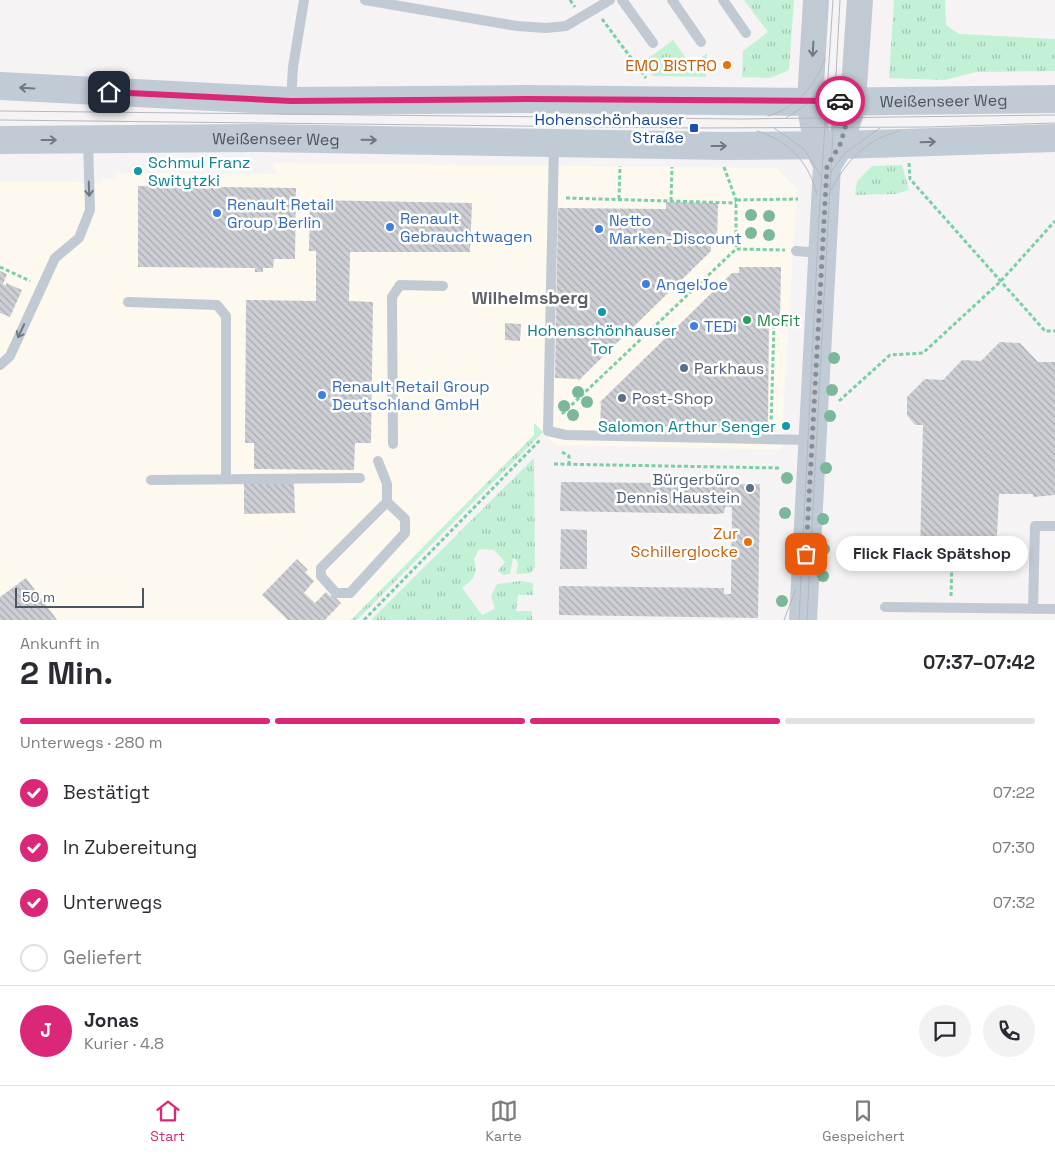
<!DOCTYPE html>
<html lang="de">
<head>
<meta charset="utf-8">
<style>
  :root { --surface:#fff; --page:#f2f2f3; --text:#2b2b33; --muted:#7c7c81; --line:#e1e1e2; --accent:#db2777 }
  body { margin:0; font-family:"Space Grotesk",sans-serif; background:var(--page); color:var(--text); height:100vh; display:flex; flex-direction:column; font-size:19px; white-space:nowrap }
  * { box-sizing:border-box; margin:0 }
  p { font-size:16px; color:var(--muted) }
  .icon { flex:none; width:28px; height:28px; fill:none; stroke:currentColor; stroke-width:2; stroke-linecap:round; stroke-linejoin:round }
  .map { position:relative; height:620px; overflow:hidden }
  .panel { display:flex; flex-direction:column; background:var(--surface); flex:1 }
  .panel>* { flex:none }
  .scale { position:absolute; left:15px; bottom:12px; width:129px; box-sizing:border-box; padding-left:5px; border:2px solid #4a5661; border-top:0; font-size:14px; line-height:18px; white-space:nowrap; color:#4a5661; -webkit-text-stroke:4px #fff; paint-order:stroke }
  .pin { position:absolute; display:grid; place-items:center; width:42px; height:42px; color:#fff; margin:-21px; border-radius:10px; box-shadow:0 2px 8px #0006 }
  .courier { position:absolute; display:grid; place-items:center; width:50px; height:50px; margin:-25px; border:4px solid #db2777; border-radius:50%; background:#fff; color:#222; box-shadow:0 1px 6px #0007 }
  .bubble { position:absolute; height:35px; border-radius:18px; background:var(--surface); box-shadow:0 2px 8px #0003; font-size:16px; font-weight:600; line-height:35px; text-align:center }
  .overview em { font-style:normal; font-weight:600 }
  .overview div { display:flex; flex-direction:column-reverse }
  .overview { display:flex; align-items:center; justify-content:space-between; height:85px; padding:0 20px }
  h1 { font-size:32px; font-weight:600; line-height:38px }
  .bar { display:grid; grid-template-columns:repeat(4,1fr); gap:8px 5px; align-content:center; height:60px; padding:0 20px }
  .bar i { height:6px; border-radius:4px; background:var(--line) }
  .bar .active { background:var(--accent) }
  .bar p { grid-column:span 4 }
  .line { display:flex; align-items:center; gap:12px; padding:0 20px; border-top:1px solid var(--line) }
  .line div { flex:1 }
  .round { display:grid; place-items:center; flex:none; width:52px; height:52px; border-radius:26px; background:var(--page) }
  ol { padding:0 20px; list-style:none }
  li { display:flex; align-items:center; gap:15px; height:55px }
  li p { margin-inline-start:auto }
  li .icon { padding:5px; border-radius:50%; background:var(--accent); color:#fff; stroke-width:4 }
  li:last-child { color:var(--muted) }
  li i { width:28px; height:28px; border:2px solid var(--line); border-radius:50% }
  .tabs { display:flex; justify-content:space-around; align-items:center; height:70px; border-top:1px solid var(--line); background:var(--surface); font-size:14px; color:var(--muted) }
  .tabs a { display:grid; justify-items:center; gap:2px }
  .tabs .active { color:var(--accent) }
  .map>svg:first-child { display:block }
  .commercial { fill:#fdf9ef }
  .grass { fill:url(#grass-tufts) }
  .building { fill:url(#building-back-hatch) }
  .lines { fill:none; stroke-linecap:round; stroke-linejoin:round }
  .path { stroke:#7ad0a6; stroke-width:3; stroke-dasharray:4 2.5; stroke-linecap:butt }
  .service { stroke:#c1cad2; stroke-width:10 }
  .tertiary { stroke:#c1cad2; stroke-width:26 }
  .secondary { stroke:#c1cbd6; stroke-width:28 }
  .tram { stroke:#b5b8bd; stroke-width:1 }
  .tree { fill:#7bb799 }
  .oneway { stroke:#6e7983 }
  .oneway2 { stroke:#6e7984 }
  .done { stroke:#868d94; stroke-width:5; stroke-dasharray:0 9 }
  .route { stroke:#db2777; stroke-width:6 }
  .food-dot { fill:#e8710a; stroke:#fff; stroke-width:2 }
  .transit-dot { fill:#1a4fb4; stroke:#fff; stroke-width:2 }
  .culture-dot { fill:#0f9aa8; stroke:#fff; stroke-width:2 }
  .shop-dot { fill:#3f7fe0; stroke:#fff; stroke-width:2 }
  .leisure-dot { fill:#2e9e5b; stroke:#fff; stroke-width:2 }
  .service-dot { fill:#5c6f8a; stroke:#fff; stroke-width:2 }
  .labels { text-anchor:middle; stroke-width:5; stroke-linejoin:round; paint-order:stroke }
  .food-label { font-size:16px; fill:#c56008; stroke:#fff; text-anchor:end }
  .street-label { font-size:16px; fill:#4a5661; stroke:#fff }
  .transit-label { font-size:16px; fill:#164399; stroke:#fff; text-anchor:end }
  .culture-label { font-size:16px; fill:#0d838f; stroke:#fff; text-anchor:start }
  .shop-label { font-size:16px; fill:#366cbe; stroke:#fff; text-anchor:start }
  .leisure-label { font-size:16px; fill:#27864d; stroke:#fff; text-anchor:start }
  .service-label { font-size:16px; fill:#4e5e75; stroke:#fff; text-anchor:start }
  .neighbourhood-label { font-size:18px; font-weight:bold; fill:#5f6368; stroke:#fff }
</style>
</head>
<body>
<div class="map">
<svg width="1055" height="620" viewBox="0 0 1055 620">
  <defs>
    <pattern id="grass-tufts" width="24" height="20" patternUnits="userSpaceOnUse" patternTransform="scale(1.25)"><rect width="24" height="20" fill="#c3f1d5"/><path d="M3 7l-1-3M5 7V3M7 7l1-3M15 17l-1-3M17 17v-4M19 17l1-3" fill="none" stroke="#a0c6b0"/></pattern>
    <pattern id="building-back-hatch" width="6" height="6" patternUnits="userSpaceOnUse" patternTransform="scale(1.25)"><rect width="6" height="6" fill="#cdcfd5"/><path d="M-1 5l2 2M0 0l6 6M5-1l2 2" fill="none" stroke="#a8abb0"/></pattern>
  </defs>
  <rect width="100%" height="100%" fill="#f5f3f3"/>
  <!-- commercial -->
  <path class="commercial" d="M272,163L777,168L797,189L781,450L555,445L534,423V435L351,620H0V181L81,182V184L103,183V179H116V173L277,174Z"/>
  <!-- grass -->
  <path class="grass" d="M744,0H794L789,70L770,78L742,77L743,51L768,32Z
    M894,0H945L946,25L959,34L1055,39V71L976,72L945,80L889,78Z
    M673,40L691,65L707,53L706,77L653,76L643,62Z
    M902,165L909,190L895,194L855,195L857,181L872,166Z
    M534,423L543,432L357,620H351L534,435Z
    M534,458L535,567L531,573L516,574L518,564L516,559L513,558L510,574L503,575L498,571L505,562L494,550L479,549L474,559C478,575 474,579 462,588L482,615L495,609L491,596L497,584L521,581L533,583V595H518L516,611H532V620H371Z"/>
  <!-- building -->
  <path class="building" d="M138,186L296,188L295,259H274L273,268H263V272H255V268L138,267Z
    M310,200L472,203L470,252H350L349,301L373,302L371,443H355L354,470L254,469V443H245L246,300L316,301V251H309Z
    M666,202L718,203L717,244H711V251L703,259L578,381V379L555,378L558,208L666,209Z
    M739,267H781L780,319L769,318L768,427L600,426L601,403H599L732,273H739Z
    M0,271L7,274L3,284L6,286V283L22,290L10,317L0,313Z
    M505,323L521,324L520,341L505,340Z
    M1000,342L1020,343L1038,362H1055V495L1033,497V494H999L996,555H965V560H939V554L920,552L923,425H915L907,415V397L925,379L943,380L962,360L981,361Z
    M561,482L760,484L758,618L559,615V586L724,588V594H731L732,507H725L724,513L717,514L560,511Z
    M294,483L295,513L244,514V484Z
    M561,529L587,530V569H560Z
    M297,559L308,570L305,572L314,581L304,593L315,603L326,592L330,596L332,594L341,603L325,620H288L262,595Z
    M26,578L57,620H0V597Z"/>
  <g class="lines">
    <!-- path -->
    <path class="path" d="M570,0L575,7
      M602,19L646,78
      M909,163L910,179L1045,331H1055
      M724,167L736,200V249
      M566,198L736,203
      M619,199L620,166
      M737,200L798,199
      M671,201L672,167
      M0,267L30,281
      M839,401L890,355L923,353L1000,282L1055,221
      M562,414L736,249L785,250
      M771,426L774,325H792
      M562,452L569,456V465
      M554,464L780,468
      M951,596L952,560
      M364,620L540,440"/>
    <!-- service -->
    <path class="service" d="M365,0L517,26L546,28L566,26L610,0
      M622,0L653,43
      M672,0L701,42
      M723,0L746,33
      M291,101L293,67L304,0
      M554,144L548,431L566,435L810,440
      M796,251L822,253
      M128,302L217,305L226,316V479
      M0,365L10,356L55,258L79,238L90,210L88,141
      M393,444L392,297L400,285L443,286
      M378,461L387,484V502L405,519V533L350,593H336L321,576V568L387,502
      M151,480L360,478
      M885,607L1055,609
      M1033,609L1035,526H1055"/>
    <!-- tertiary -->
    <path class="tertiary" d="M853,101L860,0
      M810,102L816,0"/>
    <!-- secondary -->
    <g class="secondary">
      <path id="s1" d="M0,86L291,101L525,99L810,102L1055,99"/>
      <path d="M810,102L818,146L826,163"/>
      <path id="s2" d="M0,140L259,138L724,146L840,145L1055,138"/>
      <path d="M803,620L827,166L840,145L853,101"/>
    </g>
    <!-- tram -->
    <path class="tram" d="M0,111L740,119L1055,115
      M768,116C797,107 816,86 825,58
      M786,118L810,102L825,80
      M0,120L694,128L928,127L1055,123
      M774,128L804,149L820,175
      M757,131C788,140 810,163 817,195
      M830,173L846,152L880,128
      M831,190C846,161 867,139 899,131
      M784,620L796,589
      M799,620L819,217L833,0
      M807,620L840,0"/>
  </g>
  <!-- trees -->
  <g class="tree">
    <circle cx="751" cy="215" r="6"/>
    <circle cx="769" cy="216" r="6"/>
    <circle cx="751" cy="233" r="6"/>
    <circle cx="769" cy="235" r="6"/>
    <circle cx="834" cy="358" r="6"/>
    <circle cx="832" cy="390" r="6"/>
    <circle cx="578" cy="392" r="6"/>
    <circle cx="587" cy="402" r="6"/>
    <circle cx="564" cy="406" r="6"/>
    <circle cx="573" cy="415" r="6"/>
    <circle cx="830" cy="416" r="6"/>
    <circle cx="826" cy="468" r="6"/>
    <circle cx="787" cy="478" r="6"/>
    <circle cx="785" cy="513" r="6"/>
    <circle cx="823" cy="519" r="6"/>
    <circle cx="824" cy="549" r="6"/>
    <circle cx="823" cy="576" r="6"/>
    <circle cx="782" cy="601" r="6"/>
  </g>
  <!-- one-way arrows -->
  <defs><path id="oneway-shaft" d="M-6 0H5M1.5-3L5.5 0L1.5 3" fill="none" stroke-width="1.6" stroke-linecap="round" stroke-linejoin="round" transform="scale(1.25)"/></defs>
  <g class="oneway">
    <use href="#oneway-shaft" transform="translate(813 49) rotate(93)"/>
    <use href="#oneway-shaft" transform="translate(89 189) rotate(88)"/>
    <use href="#oneway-shaft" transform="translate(21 331) rotate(115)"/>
  </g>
  <g class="oneway2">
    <use href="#oneway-shaft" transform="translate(27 88) rotate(-177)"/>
    <use href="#oneway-shaft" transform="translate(49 140)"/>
    <use href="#oneway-shaft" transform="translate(369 140) rotate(1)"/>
    <use href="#oneway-shaft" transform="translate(928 142) rotate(-2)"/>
    <use href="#oneway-shaft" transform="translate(719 146)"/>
  </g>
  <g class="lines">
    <!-- done -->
    <path class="done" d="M806,554L827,166L840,145L853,101H840"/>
    <!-- route -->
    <path class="route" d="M109,92L291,101L525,99L840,101"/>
  </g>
  <!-- markers -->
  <g class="food-dot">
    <circle cx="727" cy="65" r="5"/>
    <circle cx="748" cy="542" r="5"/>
  </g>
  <rect class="transit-dot" x="689" y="123" width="10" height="10" rx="2.5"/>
  <g class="culture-dot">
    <circle cx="138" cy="171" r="5"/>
    <circle cx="602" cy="312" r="5"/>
    <circle cx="786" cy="426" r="5"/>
  </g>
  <g class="shop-dot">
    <circle cx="217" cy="213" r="5"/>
    <circle cx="390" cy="227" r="5"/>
    <circle cx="599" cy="229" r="5"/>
    <circle cx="646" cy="284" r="5"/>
    <circle cx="694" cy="326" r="5"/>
    <circle cx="322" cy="395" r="5"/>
  </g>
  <circle class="leisure-dot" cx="747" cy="320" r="5"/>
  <g class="service-dot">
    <circle cx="684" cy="368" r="5"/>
    <circle cx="622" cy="398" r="5"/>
    <circle cx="750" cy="488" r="5"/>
  </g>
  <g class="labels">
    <!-- food labels -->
    <g class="food-label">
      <text x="717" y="71">EMO BISTRO</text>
      <text x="738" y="539">Zur<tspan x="738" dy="18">Schillerglocke</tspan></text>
    </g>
    <!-- street labels -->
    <g class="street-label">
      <text dy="6" stroke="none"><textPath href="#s1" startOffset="944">Weißenseer Weg</textPath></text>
      <text dy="6" stroke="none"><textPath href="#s2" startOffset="276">Weißenseer Weg</textPath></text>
    </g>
    <!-- transit labels -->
    <g class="transit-label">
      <text x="684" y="125">Hohenschönhauser<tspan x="684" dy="18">Straße</tspan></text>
    </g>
    <!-- culture labels -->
    <g class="culture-label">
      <text x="148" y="168">Schmul Franz<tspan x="148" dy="18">Switytzki</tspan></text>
      <text x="602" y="336" text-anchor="middle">Hohenschönhauser<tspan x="602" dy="18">Tor</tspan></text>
      <text x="776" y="432" text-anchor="end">Salomon Arthur Senger</text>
    </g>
    <!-- shop labels -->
    <g class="shop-label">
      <text x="227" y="210">Renault Retail<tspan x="227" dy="18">Group Berlin</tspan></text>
      <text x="400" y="224">Renault<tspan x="400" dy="18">Gebrauchtwagen</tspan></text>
      <text x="609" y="226">Netto<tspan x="609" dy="18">Marken-Discount</tspan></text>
      <text x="656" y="290">AngelJoe</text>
      <text x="704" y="332">TEDi</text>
      <text x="332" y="392">Renault Retail Group<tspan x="332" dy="18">Deutschland GmbH</tspan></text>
    </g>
    <!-- leisure labels -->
    <g class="leisure-label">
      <text x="757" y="326">McFit</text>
    </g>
    <!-- service labels -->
    <g class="service-label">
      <text x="694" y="374">Parkhaus</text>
      <text x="632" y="404">Post-Shop</text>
      <text x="740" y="485" text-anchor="end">Bürgerbüro<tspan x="740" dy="18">Dennis Haustein</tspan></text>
    </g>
    <!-- neighbourhood labels -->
    <g class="neighbourhood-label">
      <text x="530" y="304">Wilhelmsberg</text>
    </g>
  </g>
</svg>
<div class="scale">50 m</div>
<div class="pin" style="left:806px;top:554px;background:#ea580c"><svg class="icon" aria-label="bag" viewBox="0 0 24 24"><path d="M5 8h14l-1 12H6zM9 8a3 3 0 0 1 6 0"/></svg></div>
<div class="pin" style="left:109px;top:92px;background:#1f2937"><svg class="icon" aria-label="home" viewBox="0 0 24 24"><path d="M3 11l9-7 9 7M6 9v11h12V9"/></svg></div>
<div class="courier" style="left:840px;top:101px"><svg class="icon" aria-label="car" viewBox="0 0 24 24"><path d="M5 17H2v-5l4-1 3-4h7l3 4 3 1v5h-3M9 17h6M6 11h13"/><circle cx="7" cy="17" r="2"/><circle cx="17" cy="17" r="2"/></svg></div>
<div class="bubble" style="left:836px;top:536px;width:192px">Flick Flack Spätshop</div>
</div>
<section class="panel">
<div class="overview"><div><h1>2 Min.</h1><p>Ankunft in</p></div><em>07:37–07:42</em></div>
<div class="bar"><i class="active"></i><i class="active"></i><i class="active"></i><i></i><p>Unterwegs · 280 m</p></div>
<ol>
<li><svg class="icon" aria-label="check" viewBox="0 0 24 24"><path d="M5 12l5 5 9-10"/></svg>Bestätigt<p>07:22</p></li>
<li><svg class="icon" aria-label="check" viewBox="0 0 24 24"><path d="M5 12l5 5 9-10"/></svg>In Zubereitung<p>07:30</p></li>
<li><svg class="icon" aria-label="check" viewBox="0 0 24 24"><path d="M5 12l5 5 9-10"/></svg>Unterwegs<p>07:32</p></li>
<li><i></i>Geliefert</li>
</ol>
<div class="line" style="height:90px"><b class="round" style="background:var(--accent);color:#fff">J</b><div><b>Jonas</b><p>Kurier · 4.8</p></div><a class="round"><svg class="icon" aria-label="chat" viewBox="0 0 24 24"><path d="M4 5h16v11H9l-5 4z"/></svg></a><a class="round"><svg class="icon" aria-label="phone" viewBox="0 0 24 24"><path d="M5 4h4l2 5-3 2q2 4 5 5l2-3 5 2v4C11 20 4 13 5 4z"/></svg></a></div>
</section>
<nav class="tabs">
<a class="active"><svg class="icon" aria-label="home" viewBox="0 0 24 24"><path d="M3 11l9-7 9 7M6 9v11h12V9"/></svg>Start</a>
<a><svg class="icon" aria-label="map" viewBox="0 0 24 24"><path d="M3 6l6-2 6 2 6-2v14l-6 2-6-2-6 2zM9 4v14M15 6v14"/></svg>Karte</a>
<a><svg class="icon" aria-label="saved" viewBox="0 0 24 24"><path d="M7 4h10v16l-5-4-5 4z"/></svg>Gespeichert</a>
</nav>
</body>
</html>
